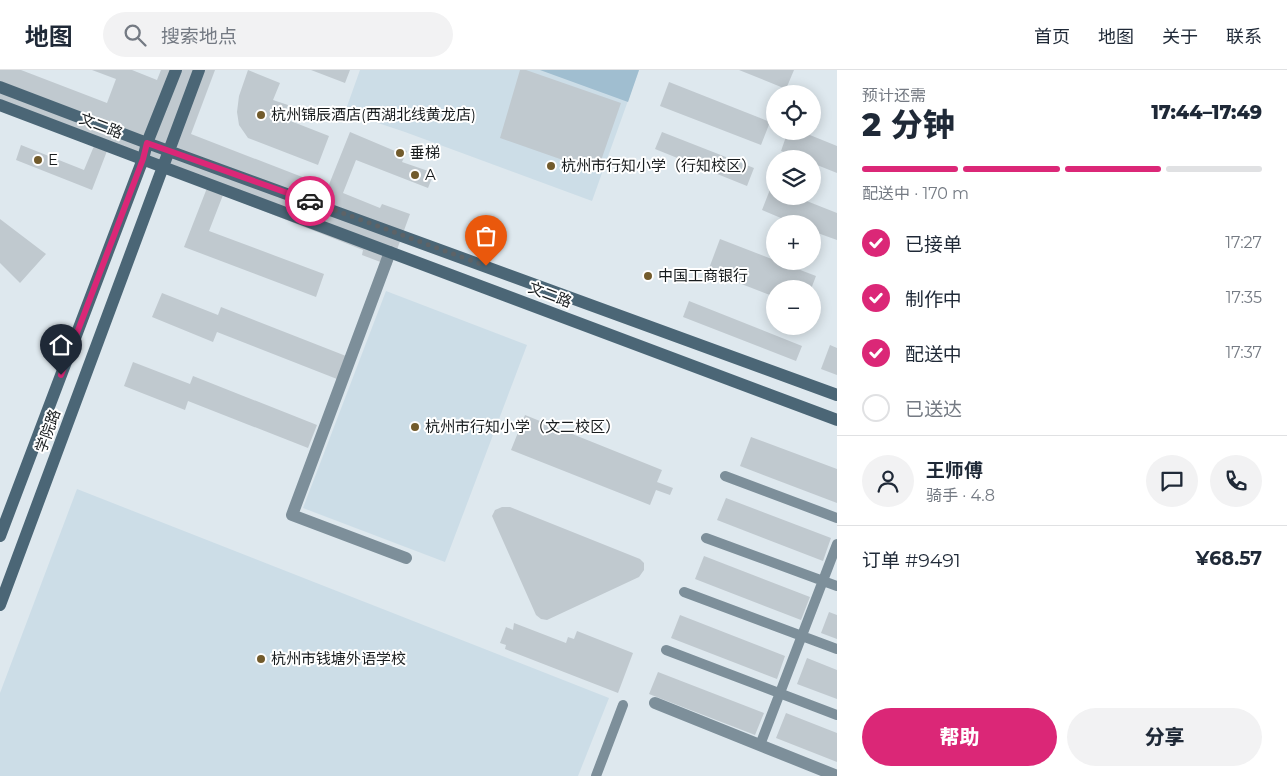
<!DOCTYPE html>
<html lang="zh">
<head>
<meta charset="utf-8">
<style>
  :root { --surface:#fff; --page:#f2f2f3; --text:#1f2937; --muted:#747a83; --line:#e0e1e3; --accent:#db2777 }
  body { margin:0; font-family:Montserrat,"Noto Sans SC",sans-serif; background:var(--page); color:var(--text); height:100vh; display:flex; flex-direction:column; font-size:19px; white-space:nowrap }
  * { box-sizing:border-box; margin:0 }
  p { font-size:16px; color:var(--muted) }
  .icon { flex:none; width:28px; height:28px; fill:none; stroke:currentColor; stroke-width:2; stroke-linecap:round; stroke-linejoin:round }
  .map { position:relative; flex:1; overflow:hidden }
  .details { display:flex; flex-direction:column; background:var(--surface); width:450px }
  .details>* { flex:none }
  .buttons { position:absolute; left:766px; top:15px; display:grid; gap:10px }
  .buttons a { display:grid; place-items:center; width:55px; height:55px; border-radius:50%; background:var(--surface); box-shadow:0 2px 12px #0003; font-size:25px }
  .pin { position:absolute; display:grid; place-items:center; width:42px; height:42px; color:#fff; margin:-51px -21px; border-radius:50% 50% 50% 0; rotate:-45deg; box-shadow:0 0 5px #0007 }
  .pin .icon { rotate:45deg }
  .courier { position:absolute; display:grid; place-items:center; width:50px; height:50px; margin:-25px; border:4px solid #db2777; border-radius:50%; background:#fff; color:#222; box-shadow:0 1px 6px #0007 }
  .headline em { font-style:normal; font-weight:800 }
  .headline div { display:flex; flex-direction:column-reverse }
  .headline { display:flex; align-items:center; justify-content:space-between; height:85px; padding:0 25px }
  h1 { font-size:32px; font-weight:800; line-height:38px }
  .bar { display:grid; grid-template-columns:repeat(4,1fr); gap:8px 5px; align-content:center; height:60px; padding:0 25px }
  .bar i { height:6px; border-radius:4px; background:var(--line) }
  .bar .selected { background:var(--accent) }
  .bar p { grid-column:span 4 }
  .line { display:flex; align-items:center; gap:12px; padding:0 25px; border-top:1px solid var(--line) }
  .line div { flex:1 }
  .round { display:grid; place-items:center; flex:none; width:52px; height:52px; border-radius:26px; background:var(--page) }
  ol { padding:0 25px; list-style:none }
  li { display:flex; align-items:center; gap:15px; height:55px }
  li p { margin-inline-start:auto }
  li .icon { padding:5px; border-radius:50%; background:var(--accent); color:#fff; stroke-width:4 }
  li:last-child { color:var(--muted) }
  li i { width:28px; height:28px; border:2px solid var(--line); border-radius:50% }
  .cta { display:flex; gap:10px; margin-top:auto; padding:10px 25px }
  .cta a { flex:1; height:58px; border-radius:30px; background:var(--accent); color:#fff; font-size:20px; font-weight:800; line-height:58px; text-align:center }
  .cta a+a { background:var(--page); color:var(--text) }
  header { display:flex; align-items:center; gap:30px; box-sizing:border-box; height:70px; padding:0 25px; background:var(--surface); border-bottom:1px solid var(--line) }
  header strong { font-size:24px }
  nav { display:flex; gap:28px; margin-inline-start:auto; font-size:18px }
  .search { width:350px; height:45px; background:var(--page); display:flex; align-items:center; gap:12px; box-sizing:border-box; padding:0 18px; border-radius:28px; color:var(--muted); font-size:19px }
  main { display:flex; flex:1; min-height:0 }
  .map>svg:first-child { display:block }
  .built { fill:#ccdde7 }
  .green { fill:#a0bed0 }
  .building { fill:#c0c9cf }
  .lines { fill:none; stroke-linecap:round; stroke-linejoin:round }
  .service { stroke:#7d8f9a; stroke-width:10 }
  .minor { stroke:#7d8f9a; stroke-width:12 }
  .secondary { stroke:#4b6676; stroke-width:12 }
  .done { stroke:#5d6367; stroke-width:5; stroke-dasharray:0 9 }
  .route { stroke:#db2777; stroke-width:6 }
  .poi-dot { fill:#725b2c; stroke:#fff; stroke-width:2 }
  .labels { text-anchor:middle; stroke-width:4; stroke-linejoin:round; paint-order:stroke }
  .poi-label { font-size:15px; fill:#181c1e; stroke:#fff; text-anchor:start }
  .street-label { font-size:15px; fill:#181c1e; stroke:#fff }
</style>
</head>
<body>
<header>
<strong>地图</strong>
<div class="search"><svg class="icon" aria-label="search" viewBox="0 0 24 24"><circle cx="10" cy="10" r="6"/><path d="M15 15l6 6"/></svg>搜索地点</div>
<nav><a>首页</a><a>地图</a><a>关于</a><a>联系</a></nav>
</header>
<main>
<div class="map">
<svg width="837" height="706" viewBox="0 0 837 706">
  <rect width="100%" height="100%" fill="#dee8ee"/>
  <!-- built -->
  <path class="built" d="M360,0H639L592,131L405,62L345,42Z
    M386,221L527,275L445,492L303,438Z
    M77,419L609,628L578,706H0V623Z"/>
  <!-- green -->
  <path class="green" d="M540,0H639L628,32Z"/>
  <!-- building -->
  <path class="building" d="M0,0H21L107,33L116,9L92,0H132L157,10L161,0H215L191,64L328,117L350,62L395,81L397,77L407,81L402,92L434,103L428,118L356,90L343,123L380,138L382,134L410,144L391,196L362,185L363,180L223,125L209,161L324,204L316,227L184,177L207,118L107,81L92,120L16,90L21,75L84,100L94,76L0,41Z
    M248,0L280,13L273,30L288,35L283,48L329,66L318,95L248,68L239,55L237,42L239,26Z
    M311,0H350L345,13Z
    M520,0H526L621,33L597,102L500,68Z
    M739,0H794L786,19Z
    M669,12L770,52L761,75L660,36Z
    M788,61H800L837,76V103L812,93V89H801L781,81Z
    M662,62L754,98L747,116L655,79Z
    M771,117L775,118V126H794L837,143V170L812,161V154H795L762,140Z
    M0,149L46,184L20,213L0,193Z
    M720,169L816,206L811,219H775V227L708,201Z
    M162,223L218,245L221,237L346,286L337,309L217,262L213,272L152,247Z
    M689,231L802,276L796,291L683,247Z
    M830,275L837,278V305L821,299Z
    M133,292L190,314L193,306L317,355L308,378L188,331L185,340L124,316Z
    M525,345L662,400L657,412L673,418L670,425L656,420L650,435L511,380Z
    M751,367L837,399V433L740,396Z
    M726,428L831,468L823,491L717,450Z
    M502,437H510L640,489L644,493V500L639,507L547,550L541,549L536,545L492,446L495,440Z
    M704,486L810,527L801,550L695,509Z
    M829,542L837,545V569L821,563Z
    M680,545L785,586L777,609L671,568Z
    M514,553L566,573L568,567L574,569L577,561L633,583L618,623L505,579L506,575L500,573L506,557L513,560Z
    M807,588L837,600V629L797,614Z
    M658,602L764,643L755,665L649,624Z
    M786,643L837,663V692L776,668Z"/>
  <g class="lines">
    <!-- service -->
    <path class="service" d="M725,406L837,448
      M706,468L837,516
      M684,522L837,579
      M666,580L837,645
      M760,675L837,474
      M596,706L623,635"/>
    <!-- minor -->
    <path class="minor" d="M390,182L292,445L406,488
      M655,633L837,706"/>
    <!-- secondary -->
    <path class="secondary" d="M0,17L147,73L837,325
      M0,35L163,97L837,350
      M0,466L143,89L147,73L176,0
      M0,535L199,0"/>
  </g>
  <g class="lines">
    <!-- done -->
    <path class="done" d="M310,131L486,196"/>
    <!-- route -->
    <path class="route" d="M61,305L143,89L147,73L310,131"/>
  </g>
  <!-- markers -->
  <g class="poi-dot">
    <circle cx="261" cy="45" r="5"/>
    <circle cx="400" cy="83" r="5"/>
    <circle cx="38" cy="90" r="5"/>
    <circle cx="551" cy="96" r="5"/>
    <circle cx="415" cy="105" r="5"/>
    <circle cx="648" cy="206" r="5"/>
    <circle cx="415" cy="357" r="5"/>
    <circle cx="261" cy="589" r="5"/>
  </g>
  <g class="labels">
    <!-- poi labels -->
    <g class="poi-label">
      <text x="271" y="50">杭州锦辰酒店(西湖北线黄龙店)</text>
      <text x="410" y="88">垂梯</text>
      <text x="48" y="95">E</text>
      <text x="561" y="101">杭州市行知小学（行知校区）</text>
      <text x="425" y="110">A</text>
      <text x="658" y="211">中国工商银行</text>
      <text x="425" y="362">杭州市行知小学（文二校区）</text>
      <text x="271" y="594">杭州市钱塘外语学校</text>
    </g>
    <!-- street labels -->
    <g class="street-label">
      <text transform="translate(101 56) rotate(21)" y="5">文二路</text>
      <text transform="translate(550 225) rotate(21)" y="5">文二路</text>
      <text transform="translate(48 361) rotate(-70)" y="5">学院路</text>
    </g>
  </g>
</svg>
<div class="buttons">
<a><svg class="icon" aria-label="locate" viewBox="0 0 24 24"><circle cx="12" cy="12" r="6"/><path d="M12 2v4M12 18v4M2 12h4M18 12h4"/></svg></a>
<a><svg class="icon" aria-label="layers" viewBox="0 0 24 24"><path d="M12 4l9 5-9 5-9-5zM3 14l9 5 9-5"/></svg></a>
<a>+</a>
<a>−</a>
</div>
<div class="pin" style="left:486px;top:196px;background:#ea580c"><svg class="icon" aria-label="bag" viewBox="0 0 24 24"><path d="M5 8h14l-1 12H6zM9 8a3 3 0 0 1 6 0"/></svg></div>
<div class="pin" style="left:61px;top:305px;background:#1f2937"><svg class="icon" aria-label="home" viewBox="0 0 24 24"><path d="M3 11l9-7 9 7M6 9v11h12V9"/></svg></div>
<div class="courier" style="left:310px;top:131px"><svg class="icon" aria-label="car" viewBox="0 0 24 24"><path d="M5 17H2v-5l4-1 3-4h7l3 4 3 1v5h-3M9 17h6M6 11h13"/><circle cx="7" cy="17" r="2"/><circle cx="17" cy="17" r="2"/></svg></div>
</div>
<section class="details">
<div class="headline"><div><h1>2 分钟</h1><p>预计还需</p></div><em>17:44–17:49</em></div>
<div class="bar"><i class="selected"></i><i class="selected"></i><i class="selected"></i><i></i><p>配送中 · 170 m</p></div>
<ol>
<li><svg class="icon" aria-label="check" viewBox="0 0 24 24"><path d="M5 12l5 5 9-10"/></svg>已接单<p>17:27</p></li>
<li><svg class="icon" aria-label="check" viewBox="0 0 24 24"><path d="M5 12l5 5 9-10"/></svg>制作中<p>17:35</p></li>
<li><svg class="icon" aria-label="check" viewBox="0 0 24 24"><path d="M5 12l5 5 9-10"/></svg>配送中<p>17:37</p></li>
<li><i></i>已送达</li>
</ol>
<div class="line" style="height:90px"><a class="round"><svg class="icon" aria-label="person" viewBox="0 0 24 24"><circle cx="12" cy="8" r="4"/><path d="M4 21q1-7 8-7t8 7"/></svg></a><div><b>王师傅</b><p>骑手 · 4.8</p></div><a class="round"><svg class="icon" aria-label="chat" viewBox="0 0 24 24"><path d="M4 5h16v11H9l-5 4z"/></svg></a><a class="round"><svg class="icon" aria-label="phone" viewBox="0 0 24 24"><path d="M5 4h4l2 5-3 2q2 4 5 5l2-3 5 2v4C11 20 4 13 5 4z"/></svg></a></div>
<div class="line" style="height:65px"><div>订单 #9491</div><b>¥68.57</b></div>
<div class="cta"><a>帮助</a><a>分享</a></div>
</section>
</main>
</body>
</html>
